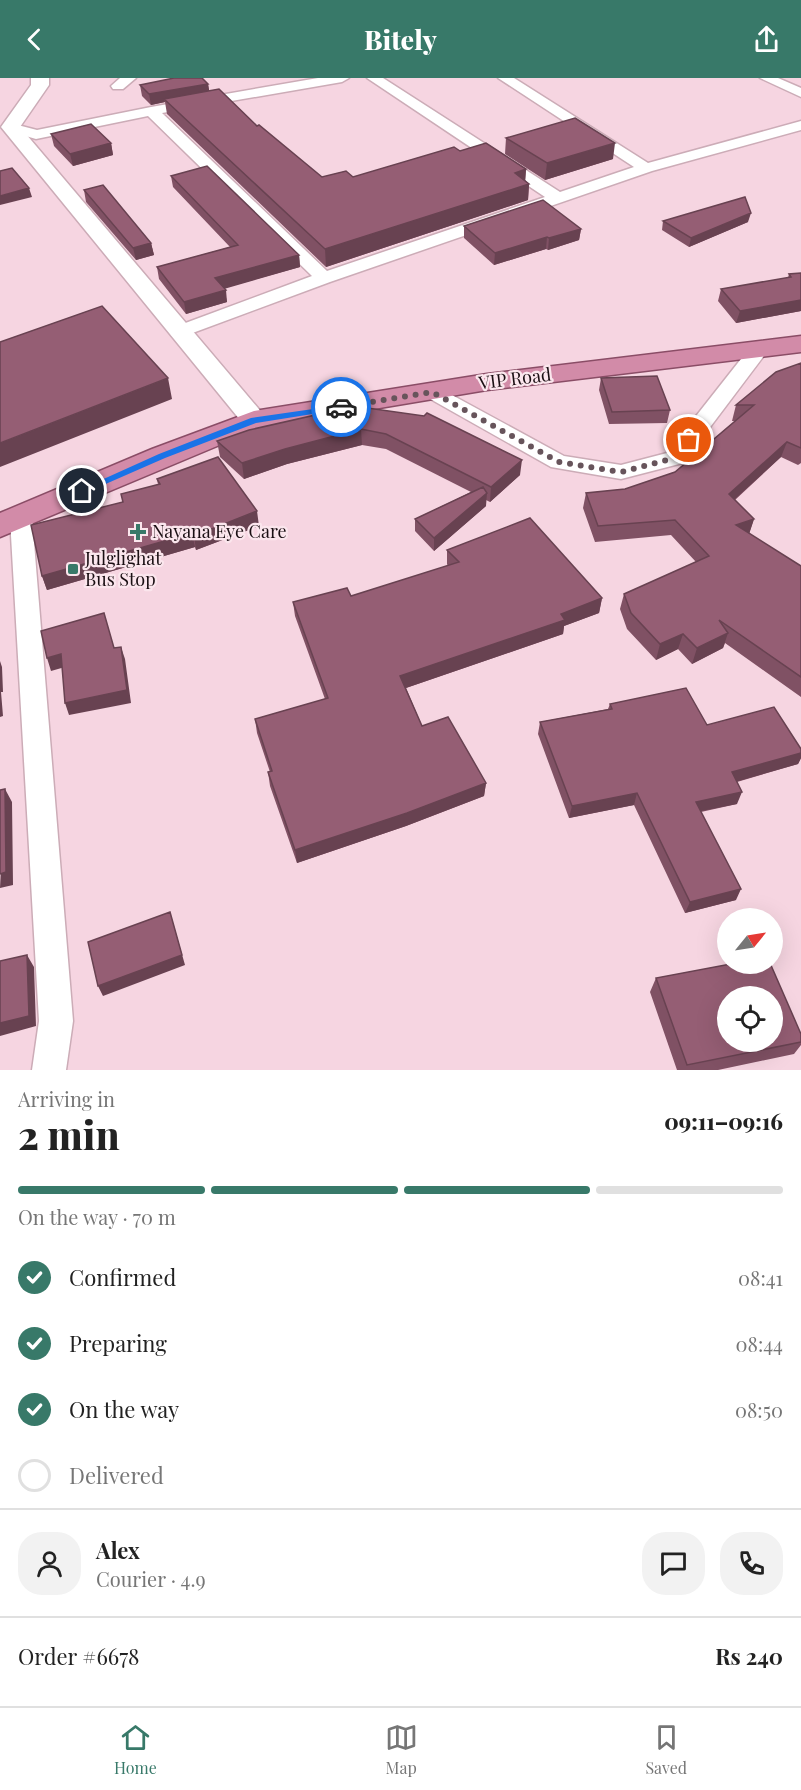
<!DOCTYPE html>
<html lang="en">
<head>
<meta charset="utf-8">
<style>
  :root { --surface:#fff; --page:#f2f2f2; --text:#222; --muted:#767676; --line:#e0e0e0; --accent:#387969 }
  body { margin:0; font-family:"Playfair Display",serif; background:var(--page); color:var(--text); height:100vh; display:flex; flex-direction:column; font-size:22px; white-space:nowrap }
  * { box-sizing:border-box; margin:0 }
  p { font-size:20px; color:var(--muted) }
  .icon { flex:none; width:33px; height:33px; fill:none; stroke:currentColor; stroke-width:2; stroke-linecap:round; stroke-linejoin:round }
  .map { position:relative; height:992px; overflow:hidden }
  .side { display:flex; flex-direction:column; background:var(--surface); flex:1 }
  .side>* { flex:none }
  .needle { width:39px; rotate:60deg }
  .fabs { position:absolute; left:717px; top:830px; display:grid; gap:12px }
  .fabs a { display:grid; place-items:center; width:66px; height:66px; border-radius:50%; background:var(--surface); box-shadow:0 6px 24px #0002; font-size:30px }
  .pin { position:absolute; display:grid; place-items:center; width:51px; height:51px; color:#fff; margin:-26px; border:3px solid #fff; border-radius:50%; box-shadow:0 2px 6px #0007 }
  .courier { position:absolute; display:grid; place-items:center; width:60px; height:60px; margin:-30px; border:4px solid #1a73e8; border-radius:50%; background:#fff; color:#222; box-shadow:0 2px 8px #0007 }
  .summary em { font-style:normal; font-weight:800 }
  .summary div { display:flex; flex-direction:column-reverse }
  .summary { display:flex; align-items:center; justify-content:space-between; height:102px; padding:0 18px }
  h1 { font-size:39px; font-weight:800; line-height:45px }
  .bar { display:grid; grid-template-columns:repeat(4,1fr); gap:9px 6px; align-content:center; height:72px; padding:0 18px }
  .bar i { height:8px; border-radius:4px; background:var(--line) }
  .bar .selected { background:var(--accent) }
  .bar p { grid-column:span 4 }
  .line { display:flex; align-items:center; gap:15px; padding:0 18px; border-top:2px solid var(--line) }
  .line div { flex:1 }
  .round { display:grid; place-items:center; flex:none; width:63px; height:63px; border-radius:24px; background:var(--page) }
  ol { padding:0 18px; list-style:none }
  li { display:flex; align-items:center; gap:18px; height:66px }
  li p { margin-inline-start:auto }
  li .icon { padding:6px; border-radius:50%; background:var(--accent); color:#fff; stroke-width:4 }
  li:last-child { color:var(--muted) }
  li i { width:33px; height:33px; border:3px solid var(--line); border-radius:50% }
  header { display:flex; justify-content:space-between; align-items:center; height:78px; padding:0 18px; background:var(--accent); color:#fff; font-size:27px; font-weight:800 }
  .tab-bar { display:flex; justify-content:space-around; align-items:center; height:84px; border-top:2px solid var(--line); background:var(--surface); font-size:16px; color:var(--muted) }
  .tab-bar a { display:grid; justify-items:center; gap:3px }
  .tab-bar .selected { color:var(--accent) }
  .map>svg:first-child { display:block }
  .lines { fill:none; stroke-linecap:round; stroke-linejoin:round }
  .minor-casing { stroke:#ccacb7; stroke-width:3 }
  .tertiary-casing { stroke:#ccacb7; stroke-width:3 }
  .trunk-casing { stroke:#8a4d66; stroke-width:3 }
  .minor { fill:#fff; fill-rule:evenodd }
  .tertiary { fill:#fff; fill-rule:evenodd }
  .trunk { fill:#d28ba8; fill-rule:evenodd }
  .wall { fill:#805164 }
  .shaded-wall { fill:#684251 }
  .building { fill:#955e74; stroke:#684251; stroke-width:1.5; fill-rule:evenodd }
  .route { fill:#1a73e8 }
  .done { stroke:#67545b; stroke-width:6; stroke-dasharray:0 10.8 }
  .poi-dot { fill:#387969; stroke:#fbe6ed; stroke-width:2 }
  .labels { text-anchor:middle; stroke-width:4.5; stroke-linejoin:round; paint-order:stroke }
  .street-label { font-size:18px; fill:#1a0f13; stroke:#fbe6ed }
  .poi-label { font-size:18px; fill:#1a0f13; stroke:#fbe6ed; text-anchor:start }
</style>
</head>
<body>
<header><svg class="icon" aria-label="back" viewBox="0 0 24 24"><path d="M15 5l-7 7 7 7"/></svg>Bitely<svg class="icon" aria-label="share" viewBox="0 0 24 24"><path d="M12 15V3M7 8l5-5 5 5M5 13v7h14v-7"/></svg></header>
<div class="map">
<svg width="801" height="992" viewBox="0 0 801 992">
  <rect width="100%" height="100%" fill="#f6d5e1"/>
  <g class="lines">
    <!-- minor casing -->
    <g class="minor-casing">
      <path id="minor" d="M120,0H136L123,11H113L111,8Z
        M318,0H349L342,4L162,35L327,193L545,119L367,0H383L560,114L634,89L498,0H514L648,85L801,43V52L652,93L330,204L179,260L172,258L170,254L172,250L312,198L148,38L36,61L5,52L3,49L10,45L37,52L151,29Z
        M760,0H778L801,10V19Z
        M759,265L766,267L769,271L683,385L621,401L551,389L425,318L422,314L425,310L432,308L439,310L564,378L621,387L667,375L752,267Z
        M21,432L29,434L32,440L73,943L66,992H32L39,943L10,440L13,434Z"/>
    </g>
    <!-- tertiary casing -->
    <g class="tertiary-casing">
      <path id="tertiary" d="M31,0H49V7L20,49L263,336L267,342L263,348L254,350L245,348L1,49L31,7Z"/>
    </g>
    <!-- trunk casing -->
    <g class="trunk-casing">
      <path id="trunk" d="M801,258V274L487,312L260,350L0,459V435L152,371L254,333L487,296Z"/>
    </g>
    <!-- minor -->
    <use href="#minor" class="minor"/>
    <!-- tertiary -->
    <use href="#tertiary" class="tertiary"/>
    <!-- trunk -->
    <use href="#trunk" class="trunk"/>
  </g>
  <!-- wall -->
  <path class="wall" d="M208,6L209,13L257,48L322,99H353L460,73L526,91L525,102L529,106L528,122L326,189L167,36L165,24L151,27L142,18L140,7Z
    M51,56L111,65L113,77L73,88L54,68Z
    M506,60L613,81L545,102L505,76Z
    M171,98L299,177L300,189L224,210L227,224L186,236L159,201L157,189L230,169L173,109Z
    M84,112L151,165L154,177L136,182L86,124Z
    M663,143L748,144L689,169L662,152Z
    M464,148L581,151L579,162L548,172L546,171L494,187L464,160Z
    M801,195V233L736,245L718,223L721,211L788,200L789,196Z
    M801,285V385L798,387L781,379L735,422L754,441L749,456L801,488V619L725,565L723,570L692,586L678,571L656,582L627,551L620,531L624,516L696,484L671,457L595,464L583,430L586,415L625,411L675,394L735,343H732L736,327Z
    M601,300L670,332L667,345L609,346L599,312Z
    M424,338L520,397L490,424L486,422V428L434,473L415,453V441L471,414L386,371L362,367L287,386L244,401L220,379L217,363Z
    M157,401L259,448L196,472L195,469L47,512L42,498L123,424L158,407Z
    M447,472L602,520L599,535L564,548L563,556L406,610L422,648L486,705L484,718L406,748L297,785L270,708L268,694H270L257,655L255,641L325,621L295,538L293,524L351,518L448,488L447,486Z
    M610,626L707,647L801,671V680L798,686L737,704V726L701,734L736,822L685,835L634,727L569,740L538,656L540,644L608,631Z
    M656,900L801,956V967L794,976L718,992H677L650,914Z"/>
  <!-- shaded-wall -->
  <path class="shaded-wall" d="M208,6L210,17L164,21L165,24L151,27L149,16Z
    M111,65L113,77L73,88L70,76Z
    M615,65L613,81L545,102L547,85Z
    M526,91L525,107L529,106L528,122L326,189L325,171L515,95Z
    M29,110L32,119L0,127V118Z
    M751,135L748,144L689,169L691,160Z
    M581,151L579,162L548,172L549,160Z
    M547,159L546,171L494,187L495,175Z
    M151,165L154,177L136,182L133,170Z
    M299,177L300,189L217,213L215,200Z
    M226,212L227,224L186,236L184,224Z
    M801,222V233L736,245L740,233Z
    M168,300L172,321L0,389V365Z
    M361,351L362,367L287,386L244,401L242,385L285,371Z
    M787,364L781,379L724,431L729,416Z
    M522,382L520,397L490,424L491,409Z
    M487,415L486,428L434,473V460Z
    M257,433L259,448L196,472L194,458Z
    M754,441L749,456L736,447Z
    M192,455L195,469L47,512L42,498Z
    M602,520L599,535L564,548L563,556L400,612V598Z
    M728,555L723,570L692,586L697,570Z
    M683,556L678,571L656,582L660,566Z
    M121,569L125,581L131,625L69,637L65,625Z
    M61,576L65,589L51,593L47,580Z
    M0,583L2,589L3,614H1L3,638L0,639Z
    M801,675V680L798,686L728,706L732,694Z
    M486,705L484,718L406,748L297,785L295,772Z
    M5,711L12,724L13,807L0,810Z
    M742,714L737,726L691,735L696,724Z
    M637,715L634,727L569,740L572,728Z
    M741,811L736,822L685,835L690,824Z
    M170,834L185,887L103,918L98,908Z
    M27,877L34,889L36,948L0,958V945Z"/>
  <!-- building -->
  <path class="building" d="M174,0H202L208,6L149,16L140,7Z
    M219,11L257,48L259,47L322,99L346,93L353,99L454,69L460,73L486,65L526,91L515,95L529,106L325,171L164,21Z
    M575,40L615,65L547,85L506,60Z
    M91,46L111,65L70,76L51,56Z
    M207,88L299,177L215,200L226,212L184,224L157,189L238,167L171,98Z
    M12,90L29,110L0,118V93Z
    M103,107L151,165L133,170L84,112Z
    M745,119L751,135L691,160L663,143Z
    M543,122L581,151L549,160L547,159L495,175L464,148Z
    M801,195V222L740,233L721,211L791,199L789,196Z
    M102,228L168,300L0,365V264Z
    M801,285V370L787,364L729,416L754,441L736,447L801,488V599L719,542L728,555L697,570L683,556L660,566L631,535L624,516L709,478L675,442L598,448L586,415L625,411L675,394L754,327H736L776,294Z
    M657,298L670,332L612,334L601,300Z
    M332,325L424,338L427,335L522,382L491,409L386,356L361,351L285,371L242,385L217,363L249,352L324,335L326,326Z
    M218,379L257,433L194,458L192,455L42,498L31,447L123,424L121,416L160,406L157,401Z
    M483,409L487,415L434,460L415,441Z
    M530,440L602,520L561,536L565,542L400,598L422,648L448,639L486,705L407,735L295,772L268,694L272,693L255,641L328,620L293,524L347,510L351,518L459,484L447,472Z
    M104,535L114,570L121,569L127,612L65,625L61,576L47,580L41,553Z
    M686,610L707,647L774,629L801,671V675L732,694L742,714L696,724L741,811L690,824L637,715L572,728L540,644L612,631L610,626Z
    M5,711L6,794L0,796V712Z
    M170,834L182,877L98,908L88,864Z
    M27,877L29,938L0,945V883Z
    M736,885H770L801,956V964L687,987L656,900ZM728,918H772V963H728Z"/>
  <!-- route -->
  <path class="route" d="M341,327L345,329L344,331L256,345L165,380L85,415L77,413L159,376L251,340Z"/>
  <g class="lines">
    <!-- done -->
    <path class="done" d="M341,329L432,314L559,384L621,394L675,380L689,362"/>
  </g>
  <!-- markers -->
  <g class="poi-dot">
    <path d="M135 445h6v6h6v6h-6v6h-6v-6h-6v-6h6z"/>
    <rect x="67" y="485" width="12" height="12" rx="3"/>
  </g>
  <g class="labels">
    <!-- street labels -->
    <g class="street-label">
      <text transform="translate(515 301) rotate(-7)" y="6">VIP Road</text>
    </g>
    <!-- poi labels -->
    <g class="poi-label">
      <text x="152" y="460">Nayana Eye Care</text>
      <text x="85" y="487">Julglighat<tspan x="85" dy="21">Bus Stop</tspan></text>
    </g>
  </g>
</svg>
<div class="fabs">
<a><svg class="needle" viewBox="-14 -14 28 28"><path d="M0-13l5 13h-10z" fill="#e53935"/><path d="M0 13l5-13h-10z" fill="#767676"/></svg></a>
<a><svg class="icon" aria-label="locate" viewBox="0 0 24 24"><circle cx="12" cy="12" r="6"/><path d="M12 2v4M12 18v4M2 12h4M18 12h4"/></svg></a>
</div>
<div class="pin" style="left:689px;top:362px;background:#ea580c"><svg class="icon" aria-label="bag" viewBox="0 0 24 24"><path d="M5 8h14l-1 12H6zM9 8a3 3 0 0 1 6 0"/></svg></div>
<div class="pin" style="left:82px;top:413px;background:#1f2937"><svg class="icon" aria-label="home" viewBox="0 0 24 24"><path d="M3 11l9-7 9 7M6 9v11h12V9"/></svg></div>
<div class="courier" style="left:341px;top:329px"><svg class="icon" aria-label="car" viewBox="0 0 24 24"><path d="M5 17H2v-5l4-1 3-4h7l3 4 3 1v5h-3M9 17h6M6 11h13"/><circle cx="7" cy="17" r="2"/><circle cx="17" cy="17" r="2"/></svg></div>
</div>
<section class="side">
<div class="summary"><div><h1>2 min</h1><p>Arriving in</p></div><em>09:11–09:16</em></div>
<div class="bar"><i class="selected"></i><i class="selected"></i><i class="selected"></i><i></i><p>On the way · 70 m</p></div>
<ol>
<li><svg class="icon" aria-label="check" viewBox="0 0 24 24"><path d="M5 12l5 5 9-10"/></svg>Confirmed<p>08:41</p></li>
<li><svg class="icon" aria-label="check" viewBox="0 0 24 24"><path d="M5 12l5 5 9-10"/></svg>Preparing<p>08:44</p></li>
<li><svg class="icon" aria-label="check" viewBox="0 0 24 24"><path d="M5 12l5 5 9-10"/></svg>On the way<p>08:50</p></li>
<li><i></i>Delivered</li>
</ol>
<div class="line" style="height:108px"><a class="round"><svg class="icon" aria-label="person" viewBox="0 0 24 24"><circle cx="12" cy="8" r="4"/><path d="M4 21q1-7 8-7t8 7"/></svg></a><div><b>Alex</b><p>Courier · 4.9</p></div><a class="round"><svg class="icon" aria-label="chat" viewBox="0 0 24 24"><path d="M4 5h16v11H9l-5 4z"/></svg></a><a class="round"><svg class="icon" aria-label="phone" viewBox="0 0 24 24"><path d="M5 4h4l2 5-3 2q2 4 5 5l2-3 5 2v4C11 20 4 13 5 4z"/></svg></a></div>
<div class="line" style="height:78px"><div>Order #6678</div><b>Rs 240</b></div>
</section>
<nav class="tab-bar">
<a class="selected"><svg class="icon" aria-label="home" viewBox="0 0 24 24"><path d="M3 11l9-7 9 7M6 9v11h12V9"/></svg>Home</a>
<a><svg class="icon" aria-label="map" viewBox="0 0 24 24"><path d="M3 6l6-2 6 2 6-2v14l-6 2-6-2-6 2zM9 4v14M15 6v14"/></svg>Map</a>
<a><svg class="icon" aria-label="saved" viewBox="0 0 24 24"><path d="M7 4h10v16l-5-4-5 4z"/></svg>Saved</a>
</nav>
</body>
</html>
